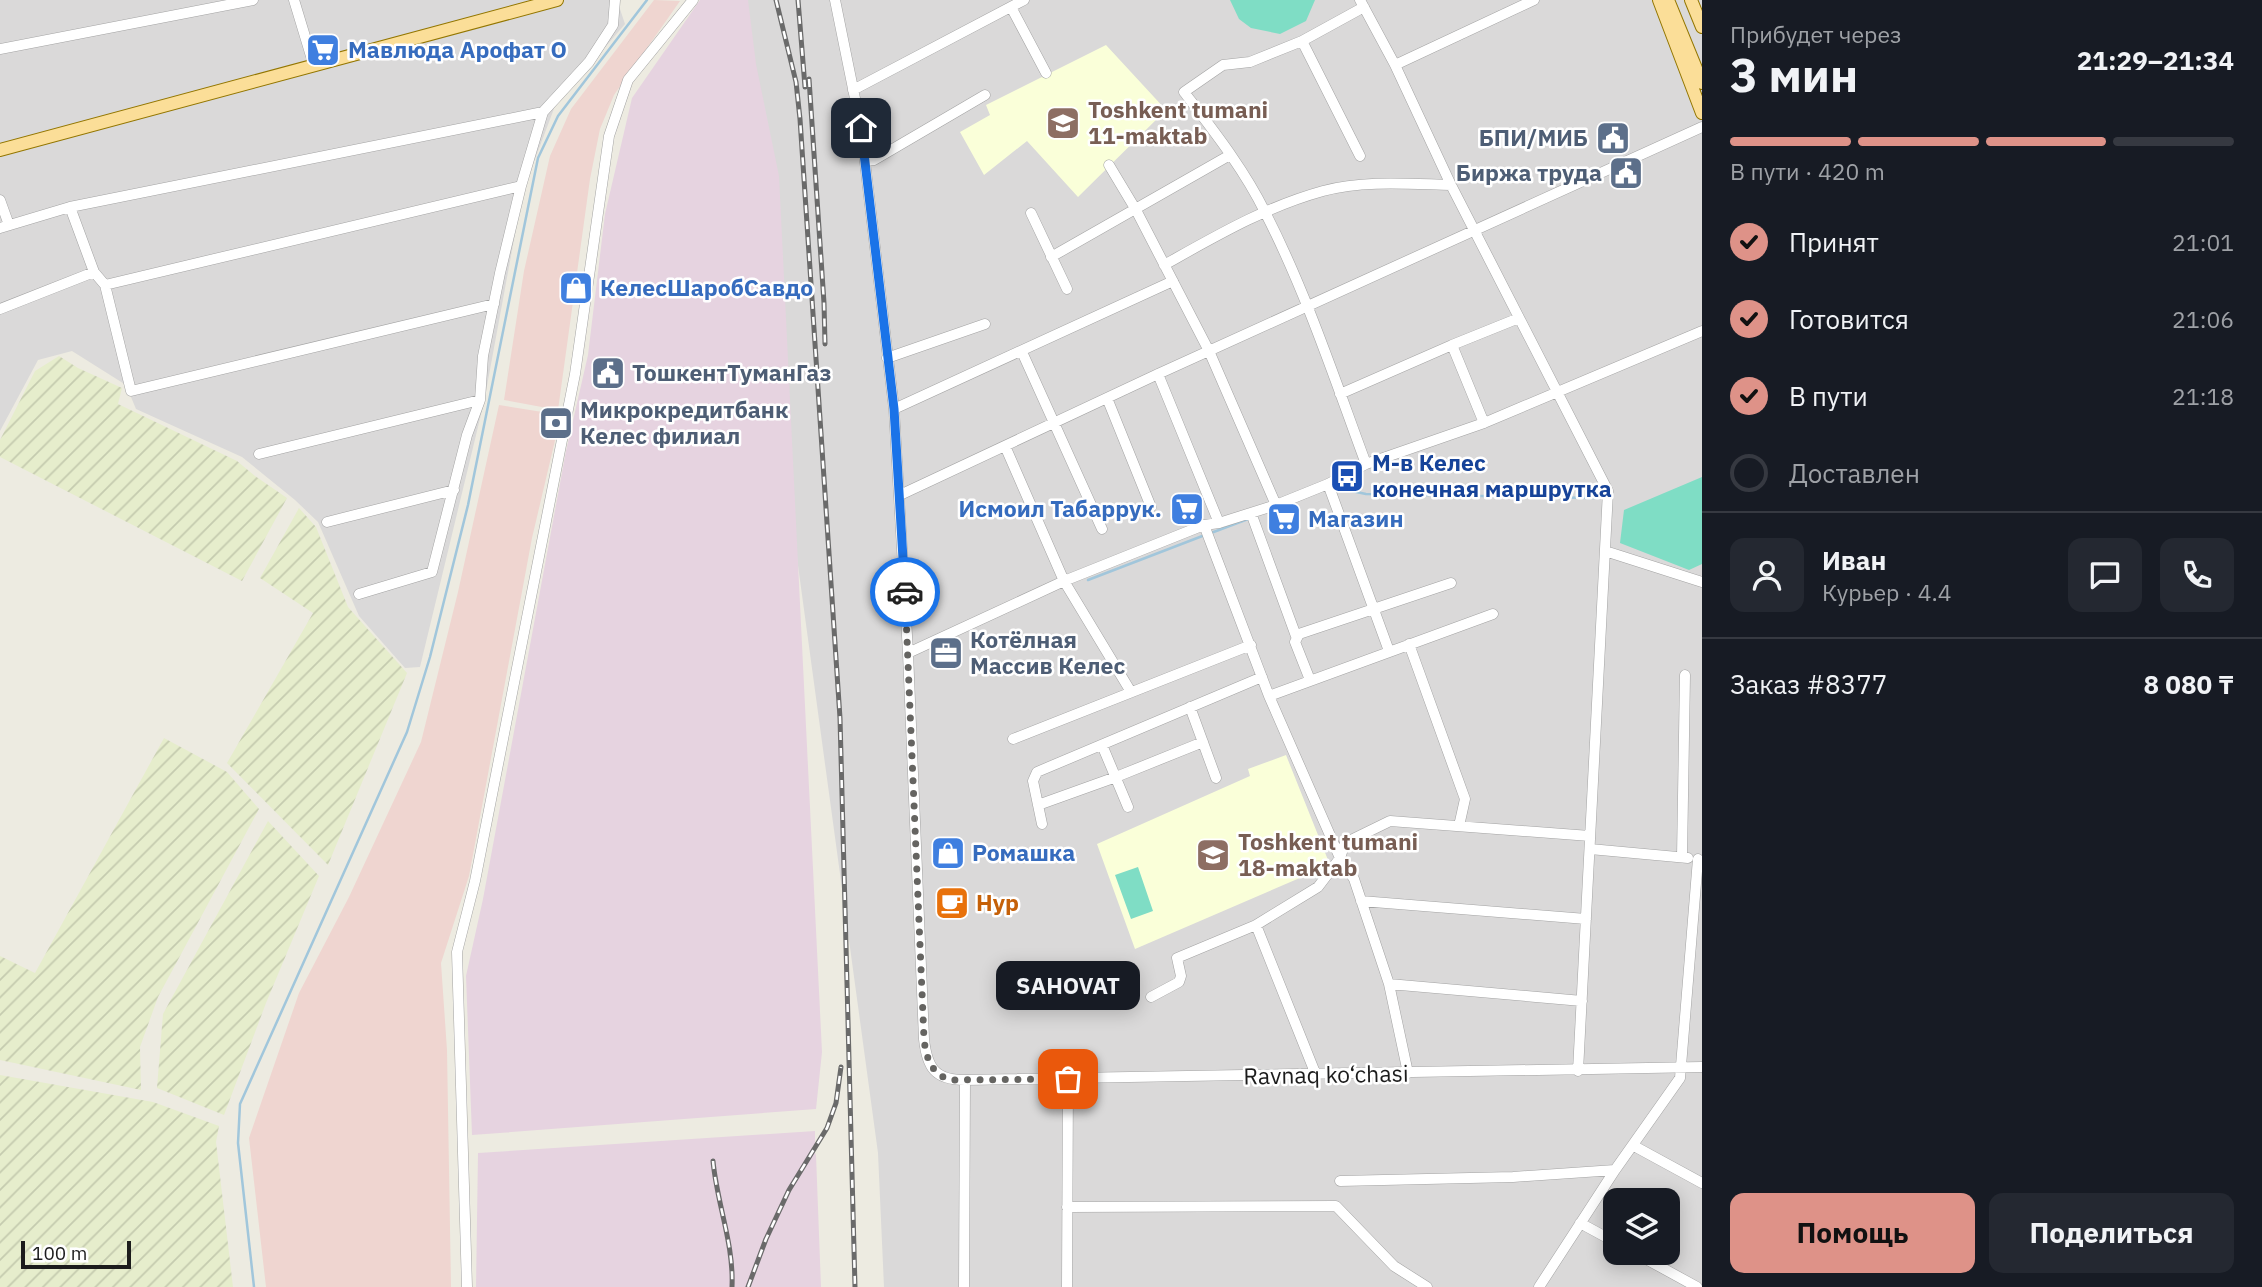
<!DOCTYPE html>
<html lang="ru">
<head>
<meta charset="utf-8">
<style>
  :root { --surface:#171b24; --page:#242831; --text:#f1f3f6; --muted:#9ea1a6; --line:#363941; --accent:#de9288 }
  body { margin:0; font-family:"IBM Plex Sans",sans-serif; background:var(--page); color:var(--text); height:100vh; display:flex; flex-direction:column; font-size:26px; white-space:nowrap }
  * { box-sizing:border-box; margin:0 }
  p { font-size:23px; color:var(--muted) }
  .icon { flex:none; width:38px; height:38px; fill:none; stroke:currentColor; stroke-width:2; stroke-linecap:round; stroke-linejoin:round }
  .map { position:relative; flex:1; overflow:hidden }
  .details { display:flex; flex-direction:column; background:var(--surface); width:560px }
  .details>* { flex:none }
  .tools { position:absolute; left:1603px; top:1188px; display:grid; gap:14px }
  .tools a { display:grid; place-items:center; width:77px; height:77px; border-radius:14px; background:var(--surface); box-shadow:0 4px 18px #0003; font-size:35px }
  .scale { position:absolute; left:21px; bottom:18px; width:110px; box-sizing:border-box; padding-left:7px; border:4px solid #1c1c1c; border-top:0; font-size:19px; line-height:24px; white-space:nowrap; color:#1c1c1c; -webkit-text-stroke:5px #fff; paint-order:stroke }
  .pin { position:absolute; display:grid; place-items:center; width:60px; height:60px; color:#fff; margin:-30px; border-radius:14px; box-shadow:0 4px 10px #0006 }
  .courier { position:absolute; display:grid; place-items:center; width:70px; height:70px; margin:-35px; border:5px solid #1a73e8; border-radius:50%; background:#fff; color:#222; box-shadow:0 2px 9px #0007 }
  .bubble { position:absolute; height:49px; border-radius:14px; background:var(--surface); box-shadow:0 4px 18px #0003; font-size:23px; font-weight:800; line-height:49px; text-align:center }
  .overview em { font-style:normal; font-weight:800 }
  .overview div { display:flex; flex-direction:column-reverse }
  .overview { display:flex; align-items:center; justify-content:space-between; height:119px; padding:0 28px }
  h1 { font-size:46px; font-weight:800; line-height:52px }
  .bar { display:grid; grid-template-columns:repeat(4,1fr); gap:10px 7px; align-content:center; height:84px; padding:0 28px }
  .bar i { height:9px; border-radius:5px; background:var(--line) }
  .bar .selected { background:var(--accent) }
  .bar p { grid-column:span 4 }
  .line { display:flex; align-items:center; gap:18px; padding:0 28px; border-top:2px solid var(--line) }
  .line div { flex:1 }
  .round { display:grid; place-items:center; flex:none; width:74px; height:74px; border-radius:14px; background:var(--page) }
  ol { padding:0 28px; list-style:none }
  li { display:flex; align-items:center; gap:21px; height:77px }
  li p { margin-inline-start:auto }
  li .icon { padding:7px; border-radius:50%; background:var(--accent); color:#111; stroke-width:4 }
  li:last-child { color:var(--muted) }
  li i { width:38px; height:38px; border:4px solid var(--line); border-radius:50% }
  .primary-button { display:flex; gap:14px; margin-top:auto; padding:14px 28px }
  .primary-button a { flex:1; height:80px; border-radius:14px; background:var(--accent); color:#111; font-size:28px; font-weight:800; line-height:80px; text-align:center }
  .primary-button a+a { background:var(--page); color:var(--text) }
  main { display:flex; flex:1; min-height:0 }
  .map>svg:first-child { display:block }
  .residential { fill:#dad9d9; fill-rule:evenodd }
  .commercial { fill:#efd5d0 }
  .industrial { fill:#e6d3e0 }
  .education { fill:#faffd9 }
  .farmland { fill:url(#farmland-furrows) }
  .pitch { fill:#7fddc5 }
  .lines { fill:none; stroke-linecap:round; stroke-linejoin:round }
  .stream { stroke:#a1c6db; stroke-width:2.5 }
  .minor-casing { stroke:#a3a3a3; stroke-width:11 }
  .major-casing { stroke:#937601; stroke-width:14 }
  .minor { stroke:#fff; stroke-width:10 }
  .major { stroke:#fbde98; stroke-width:12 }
  .rail-casing { stroke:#6a6a6a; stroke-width:5 }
  .rail { stroke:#fff; stroke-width:2.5; stroke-dasharray:8; stroke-linecap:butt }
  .done { stroke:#656461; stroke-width:7; stroke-dasharray:0 12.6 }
  .route { stroke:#1a73e8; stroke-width:9 }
  .labels { text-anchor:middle; stroke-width:5; stroke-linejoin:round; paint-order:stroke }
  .shop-label { font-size:23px; font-weight:bold; fill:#366cbe; stroke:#fff; text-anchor:start }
  .education-label { font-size:23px; font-weight:bold; fill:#785e54; stroke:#fff; text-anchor:start }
  .service-label { font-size:23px; font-weight:bold; fill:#4e5e75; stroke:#fff; text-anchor:start }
  .transit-label { font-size:23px; font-weight:bold; fill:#164399; stroke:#fff; text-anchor:start }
  .food-label { font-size:23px; font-weight:bold; fill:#c56008; stroke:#fff; text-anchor:start }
  .street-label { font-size:23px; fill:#1c1c1c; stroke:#fff }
</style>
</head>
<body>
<main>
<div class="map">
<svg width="1702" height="1287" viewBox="0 0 1702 1287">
  <defs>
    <pattern id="farmland-furrows" width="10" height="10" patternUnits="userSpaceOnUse" patternTransform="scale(1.75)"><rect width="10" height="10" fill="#e6edcc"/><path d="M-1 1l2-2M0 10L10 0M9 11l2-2" fill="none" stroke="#c5cbaf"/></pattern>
  </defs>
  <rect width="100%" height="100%" fill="#edebe1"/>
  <!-- residential -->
  <path class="residential" d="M0,0H617L625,24L555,106L523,191L484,402L420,667L405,668L359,616L318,522L295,500L242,457L136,409L126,385L72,351L38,360L0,431Z
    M721,0H1702V1287H884L878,1153ZM1615,1200H1668V1253H1615Z"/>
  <!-- commercial -->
  <path class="commercial" d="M654,0L680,1L614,95L600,129L590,179L558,410L504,400L524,271L550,156L571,109Z
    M499,405L561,415L532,538L469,876L441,963L447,1050L451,1287H266L249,1138L299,993L349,897L421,742L458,592Z"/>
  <!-- industrial -->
  <path class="industrial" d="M700,0H748L756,64L779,176L822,1052L816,1109L472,1135L466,976L483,899L566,451L588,355L605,214L632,98Z
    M815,1131V1144L812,1147L816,1155L821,1287H476L478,1153Z"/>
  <!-- education -->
  <path class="education" d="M1106,45L1166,110L1078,197L1027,141L984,175L960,132L990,115L986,105Z
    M1286,755L1330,865L1135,949L1097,844L1250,776L1248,769Z"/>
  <!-- farmland -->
  <path class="farmland" d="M59,356L78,368L122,388L118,404L237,461L255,476L287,498L242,581L0,457V440L35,371Z
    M299,508L316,527L348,607L407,673L328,865L227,763L313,613L260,578Z
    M164,738L227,772L259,809L158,997L140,1047L141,1090L0,1060V956L35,973Z
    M268,821L319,876L266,1003L224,1115L157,1088L163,1014Z
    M0,1075L153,1102L219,1126L216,1142L233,1287H0Z"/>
  <!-- pitch -->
  <path class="pitch" d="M1230,0H1315L1306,21L1280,34L1251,28L1239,19Z
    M1702,477V564L1689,570L1620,543L1624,510Z
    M1138,867L1153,911L1131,919L1115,875Z"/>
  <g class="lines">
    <!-- stream -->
    <path class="stream" d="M1332,487L1366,494L1594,498
      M1211,533L1248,519
      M1088,580L1205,535
      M254,1287L238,1143L240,1104L407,732L430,657L468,505L538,158L558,116L647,0"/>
    <!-- minor casing -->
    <g class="minor-casing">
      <path id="minor" d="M294,0L314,66
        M835,0L861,128L894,409L908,653L924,1039C927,1068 935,1080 965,1080L1702,1067
        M1360,0L1395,65L1451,185L1608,491L1578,1071
        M1011,7L1046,73
        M1364,7L1302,41L1250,62L1223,65L1184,92C1213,130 1244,169 1265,212C1306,292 1335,380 1366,464
        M1302,41L1360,156
        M0,49L253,0
        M1395,65L1534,0
        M853,90L1024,0
        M865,161L874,160L985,95
        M1109,165L1136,210L1209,351L1276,505
        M0,200L9,225
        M70,207L94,272L105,285L131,391L494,304
        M1031,213L1067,289
        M0,228L70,207L543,112
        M1051,257L1230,155
        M1164,265C1216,236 1265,207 1323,191C1364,180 1409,184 1451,185
        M105,285L521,186
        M0,309L94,272
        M1452,345L1484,423
        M1022,352L1102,529
        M887,358L985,324
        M1158,374L1219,523
        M1340,394L1452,345L1519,318
        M1107,398L1151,507
        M894,409L1173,281
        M1005,446L1064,581L1131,692
        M259,454L480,400
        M1328,484L1389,651
        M900,495L1158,374L1702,127
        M1251,513L1296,636
        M327,522L454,490
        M1204,525L1269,696L1340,858L1354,879L1389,984L1408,1073
        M1605,551L1702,582
        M359,594L432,572L467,435L480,400L483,356L500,273L521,186L543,112L589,62L613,25L615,0
        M1409,644L1465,799L1459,826
        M908,653L1064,581L1204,525L1219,523L1276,505L1328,484L1366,464L1484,423L1702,331
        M1310,680L1295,642L1299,634L1451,583
        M1269,696L1493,614
        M1190,707L1216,778
        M1013,739L1251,645
        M1102,745L1128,807
        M1038,805L1116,777L1203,742
        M1042,824L1033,781L1037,772L1262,677
        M1590,849L1688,858
        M1682,857L1685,675
        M1361,901L1586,919
        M1256,925L1316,1075
        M1389,984L1582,1001
        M1151,997L1179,982L1181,976L1177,958L1256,925L1318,887L1340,858L1345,843L1390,821L1590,836
        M1634,1146L1702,1183
        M1340,1181L1513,1177L1615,1170
        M1067,1207L1336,1206L1394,1266L1427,1287
        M1580,1223L1615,1242
        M1635,1253L1697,1287
        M467,1287L457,952L475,881L575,374L609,136L628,80L693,0
        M964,1287L965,1080
        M1067,1287L1068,1079
        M1539,1287L1615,1170L1680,1078L1698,859"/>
    </g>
    <!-- major casing -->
    <g class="major-casing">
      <path id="major" d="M1659,0L1702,113
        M1668,0L1702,83
        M1691,0L1702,27
        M0,150L557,0"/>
    </g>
    <!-- minor -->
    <use href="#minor" class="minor"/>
    <!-- major -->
    <use href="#major" class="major"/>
    <!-- rail casing -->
    <g class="rail-casing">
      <path id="rail" d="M776,0L796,82L800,119L840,718L855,1287
        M798,0L805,87
        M809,79L824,303L825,344
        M713,1161C717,1204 734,1244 732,1287
        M748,1287L766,1239L789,1190L827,1128L836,1103L841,1067"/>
    </g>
    <!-- rail -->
    <use href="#rail" class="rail"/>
  </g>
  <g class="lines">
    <!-- done -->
    <path class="done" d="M905,592L924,1039C926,1057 931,1075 951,1080L1068,1079"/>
    <!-- route -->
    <path class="route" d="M861,128L894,409L905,592"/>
  </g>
  <!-- icons -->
  <defs>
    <g id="supermarket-square" transform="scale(1.75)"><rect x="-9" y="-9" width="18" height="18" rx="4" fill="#3f7fe0" stroke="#fff"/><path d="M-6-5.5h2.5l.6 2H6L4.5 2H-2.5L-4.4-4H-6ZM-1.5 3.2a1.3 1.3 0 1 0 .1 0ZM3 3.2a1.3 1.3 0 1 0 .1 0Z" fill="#fff"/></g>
    <g id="school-square" transform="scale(1.75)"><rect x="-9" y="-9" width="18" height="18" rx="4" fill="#8d6e63" stroke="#fff"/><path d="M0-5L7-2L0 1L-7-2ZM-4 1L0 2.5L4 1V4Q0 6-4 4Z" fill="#fff"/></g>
    <g id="civic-square" transform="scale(1.75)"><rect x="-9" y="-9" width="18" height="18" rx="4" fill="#5c6f8a" stroke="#fff"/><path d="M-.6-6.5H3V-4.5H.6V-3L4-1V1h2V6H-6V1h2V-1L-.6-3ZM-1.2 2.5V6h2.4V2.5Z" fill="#fff"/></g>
    <g id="shop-square" transform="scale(1.75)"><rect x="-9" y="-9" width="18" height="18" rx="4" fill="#3f7fe0" stroke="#fff"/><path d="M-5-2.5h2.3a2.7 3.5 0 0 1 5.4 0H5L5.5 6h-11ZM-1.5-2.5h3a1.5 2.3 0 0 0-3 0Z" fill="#fff"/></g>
    <g id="bank-square" transform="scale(1.75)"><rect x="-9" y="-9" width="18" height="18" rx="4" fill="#5c6f8a" stroke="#fff"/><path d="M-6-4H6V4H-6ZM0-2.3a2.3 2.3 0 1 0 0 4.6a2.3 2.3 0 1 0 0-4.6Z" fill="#fff"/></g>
    <g id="bus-square" transform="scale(1.75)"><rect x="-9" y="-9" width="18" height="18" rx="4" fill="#1a4fb4" stroke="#fff"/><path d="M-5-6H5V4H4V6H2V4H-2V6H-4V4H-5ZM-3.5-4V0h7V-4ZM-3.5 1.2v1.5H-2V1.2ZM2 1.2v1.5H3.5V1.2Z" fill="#fff"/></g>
    <g id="office-square" transform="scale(1.75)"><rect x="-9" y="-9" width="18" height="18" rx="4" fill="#5c6f8a" stroke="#fff"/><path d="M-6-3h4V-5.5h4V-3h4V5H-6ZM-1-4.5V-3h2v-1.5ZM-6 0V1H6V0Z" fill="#fff"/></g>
    <g id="cafe-square" transform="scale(1.75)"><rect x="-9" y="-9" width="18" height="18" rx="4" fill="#e8710a" stroke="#fff"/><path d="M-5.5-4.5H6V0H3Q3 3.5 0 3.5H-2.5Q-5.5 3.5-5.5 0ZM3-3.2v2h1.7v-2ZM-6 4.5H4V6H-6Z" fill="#fff"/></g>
  </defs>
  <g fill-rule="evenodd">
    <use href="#supermarket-square" x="323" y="50"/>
    <use href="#school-square" x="1063" y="123"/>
    <use href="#civic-square" x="1613" y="138"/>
    <use href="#civic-square" x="1626" y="173"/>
    <use href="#shop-square" x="576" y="288"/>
    <use href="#civic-square" x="608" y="373"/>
    <use href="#bank-square" x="556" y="423"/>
    <use href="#bus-square" x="1347" y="476"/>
    <use href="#supermarket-square" x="1187" y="509"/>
    <use href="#supermarket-square" x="1284" y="519"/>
    <use href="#office-square" x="946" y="653"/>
    <use href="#shop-square" x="948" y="853"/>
    <use href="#school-square" x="1213" y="855"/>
    <use href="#cafe-square" x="952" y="903"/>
  </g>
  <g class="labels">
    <!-- shop labels -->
    <g class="shop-label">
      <text x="348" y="58">Мавлюда Арофат О</text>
      <text x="600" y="296">КелесШаробСавдо</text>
      <text x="1162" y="517" text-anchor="end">Исмоил Табаррук.</text>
      <text x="1308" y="527">Магазин</text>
      <text x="972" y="861">Ромашка</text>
    </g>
    <!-- education labels -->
    <g class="education-label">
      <text x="1088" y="118">Toshkent tumani<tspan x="1088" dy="26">11-maktab</tspan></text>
      <text x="1238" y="850">Toshkent tumani<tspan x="1238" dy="26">18-maktab</tspan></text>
    </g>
    <!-- service labels -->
    <g class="service-label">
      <text x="1588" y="146" text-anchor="end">БПИ/МИБ</text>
      <text x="1602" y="181" text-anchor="end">Биржа труда</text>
      <text x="632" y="381">ТошкентТуманГаз</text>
      <text x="580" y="418">Микрокредитбанк<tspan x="580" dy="26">Келес филиал</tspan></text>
      <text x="970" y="648">Котёлная<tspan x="970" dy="26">Массив Келес</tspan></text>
    </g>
    <!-- transit labels -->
    <g class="transit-label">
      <text x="1372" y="471">М-в Келес<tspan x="1372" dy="26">конечная маршрутка</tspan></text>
    </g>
    <!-- food labels -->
    <g class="food-label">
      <text x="976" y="911">Нур</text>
    </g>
    <!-- street labels -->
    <g class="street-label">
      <text transform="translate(1326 1075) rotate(-1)" y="8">Ravnaq ko‘chasi</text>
    </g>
  </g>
</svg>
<div class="tools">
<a><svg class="icon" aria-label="layers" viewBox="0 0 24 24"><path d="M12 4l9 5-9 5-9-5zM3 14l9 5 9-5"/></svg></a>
</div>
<div class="scale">100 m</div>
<div class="pin" style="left:1068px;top:1079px;background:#ea580c"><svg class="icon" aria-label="bag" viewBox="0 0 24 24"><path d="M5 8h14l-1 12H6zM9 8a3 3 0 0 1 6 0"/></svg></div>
<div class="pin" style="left:861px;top:128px;background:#1f2937"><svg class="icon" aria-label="home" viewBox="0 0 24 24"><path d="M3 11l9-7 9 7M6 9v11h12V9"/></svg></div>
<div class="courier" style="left:905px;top:592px"><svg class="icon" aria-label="car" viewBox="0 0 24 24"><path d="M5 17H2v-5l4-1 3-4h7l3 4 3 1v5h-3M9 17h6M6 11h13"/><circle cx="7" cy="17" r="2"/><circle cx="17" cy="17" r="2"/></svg></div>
<div class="bubble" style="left:996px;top:961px;width:144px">SAHOVAT</div>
</div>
<section class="details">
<div class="overview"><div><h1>3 мин</h1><p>Прибудет через</p></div><em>21:29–21:34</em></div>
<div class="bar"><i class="selected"></i><i class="selected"></i><i class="selected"></i><i></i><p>В пути · 420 m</p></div>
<ol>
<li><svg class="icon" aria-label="check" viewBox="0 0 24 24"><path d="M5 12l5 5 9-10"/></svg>Принят<p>21:01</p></li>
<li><svg class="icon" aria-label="check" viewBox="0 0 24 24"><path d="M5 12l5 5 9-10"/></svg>Готовится<p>21:06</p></li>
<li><svg class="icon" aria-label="check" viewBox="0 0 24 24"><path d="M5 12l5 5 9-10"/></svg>В пути<p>21:18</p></li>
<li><i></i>Доставлен</li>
</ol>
<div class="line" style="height:126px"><a class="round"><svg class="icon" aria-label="person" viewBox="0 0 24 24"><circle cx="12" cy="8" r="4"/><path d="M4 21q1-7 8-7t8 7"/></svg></a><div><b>Иван</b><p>Курьер · 4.4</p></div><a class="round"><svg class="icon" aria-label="chat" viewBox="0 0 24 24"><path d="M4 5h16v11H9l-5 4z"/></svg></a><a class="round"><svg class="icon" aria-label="phone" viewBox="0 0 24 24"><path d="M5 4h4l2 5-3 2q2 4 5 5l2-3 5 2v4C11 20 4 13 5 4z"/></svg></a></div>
<div class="line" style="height:91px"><div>Заказ #8377</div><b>8 080 ₸</b></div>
<div class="primary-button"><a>Помощь</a><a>Поделиться</a></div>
</section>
</main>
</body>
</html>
